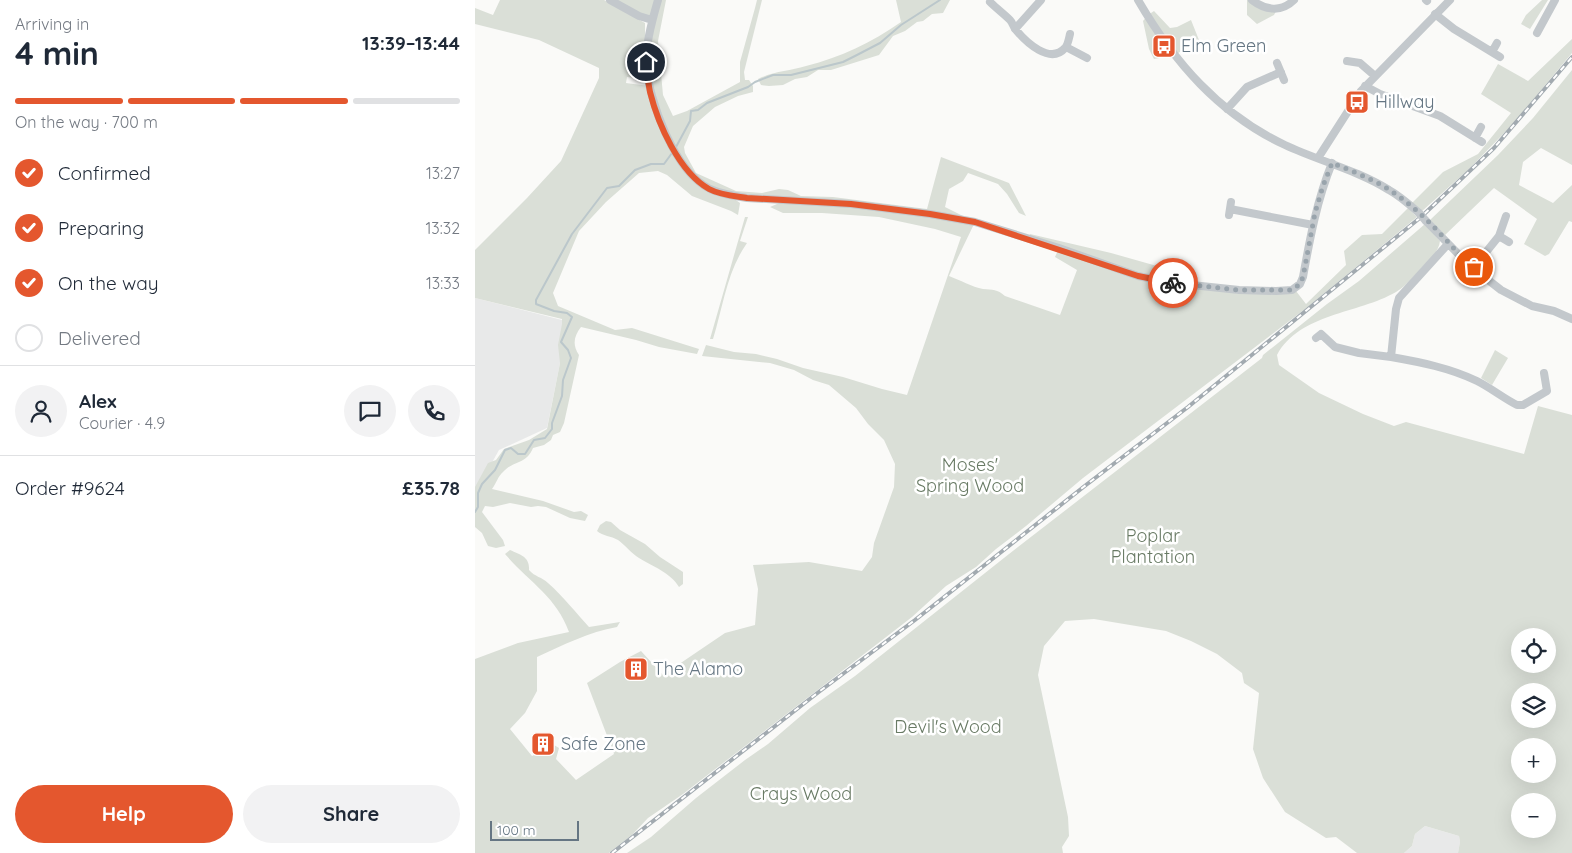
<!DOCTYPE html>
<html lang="en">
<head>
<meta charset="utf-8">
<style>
  :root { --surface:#fff; --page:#f2f2f3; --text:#1f2937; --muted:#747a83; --line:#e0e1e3; --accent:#e4572e }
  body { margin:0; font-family:Quicksand,sans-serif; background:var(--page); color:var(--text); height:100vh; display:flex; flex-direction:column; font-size:19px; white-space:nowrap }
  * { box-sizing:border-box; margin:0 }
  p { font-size:16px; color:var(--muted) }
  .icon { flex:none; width:28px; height:28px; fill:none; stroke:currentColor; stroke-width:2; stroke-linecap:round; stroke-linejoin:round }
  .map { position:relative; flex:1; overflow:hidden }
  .sheet { display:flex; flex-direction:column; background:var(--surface); width:475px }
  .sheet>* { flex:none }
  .tools { position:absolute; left:1036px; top:628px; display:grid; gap:10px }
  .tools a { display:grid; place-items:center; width:45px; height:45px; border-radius:50%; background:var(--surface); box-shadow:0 5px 20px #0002; font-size:25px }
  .scale { position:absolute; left:15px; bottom:12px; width:89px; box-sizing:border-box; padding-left:5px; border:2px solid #657683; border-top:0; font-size:14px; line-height:18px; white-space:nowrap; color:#657683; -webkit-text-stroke:4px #fff; paint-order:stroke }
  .pin { position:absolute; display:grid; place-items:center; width:42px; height:42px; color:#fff; margin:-21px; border:2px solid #fff; border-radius:50%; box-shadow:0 1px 5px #0007 }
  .courier { position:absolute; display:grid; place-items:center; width:50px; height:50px; margin:-25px; border:4px solid #e4572e; border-radius:50%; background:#fff; color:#222; box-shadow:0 1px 6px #0007 }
  .summary em { font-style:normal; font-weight:800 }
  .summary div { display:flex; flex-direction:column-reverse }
  .summary { display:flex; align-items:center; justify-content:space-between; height:85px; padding:0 15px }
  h1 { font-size:32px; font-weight:800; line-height:38px }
  .bar { display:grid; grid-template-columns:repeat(4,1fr); gap:8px 5px; align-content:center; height:60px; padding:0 15px }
  .bar i { height:6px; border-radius:4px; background:var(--line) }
  .bar .selected { background:var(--accent) }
  .bar p { grid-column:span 4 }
  .line { display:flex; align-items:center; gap:12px; padding:0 15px; border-top:1px solid var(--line) }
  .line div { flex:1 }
  .round { display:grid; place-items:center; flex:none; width:52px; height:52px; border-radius:26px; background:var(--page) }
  ol { padding:0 15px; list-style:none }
  li { display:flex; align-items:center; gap:15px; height:55px }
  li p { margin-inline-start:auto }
  li .icon { padding:5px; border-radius:50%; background:var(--accent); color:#fff; stroke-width:4 }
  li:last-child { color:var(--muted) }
  li i { width:28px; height:28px; border:2px solid var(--line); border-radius:50% }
  .action { display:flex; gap:10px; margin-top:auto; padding:10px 15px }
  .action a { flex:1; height:58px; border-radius:30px; background:var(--accent); color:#fff; font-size:20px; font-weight:800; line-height:58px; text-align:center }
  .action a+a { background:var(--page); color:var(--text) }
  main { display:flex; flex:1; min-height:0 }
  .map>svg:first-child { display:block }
  .built { fill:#e8e9e9 }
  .green { fill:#dadfd7; fill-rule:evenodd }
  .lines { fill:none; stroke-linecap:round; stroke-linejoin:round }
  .stream { stroke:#bbc7cb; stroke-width:2 }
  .minor { stroke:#c3c8cc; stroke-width:8 }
  .rail-casing { stroke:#a2aab0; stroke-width:4 }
  .rail { stroke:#fff; stroke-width:2; stroke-dasharray:5.5; stroke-linecap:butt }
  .minor-bridge { stroke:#c3c8cc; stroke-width:8 }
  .done { stroke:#99a4ac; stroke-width:5; stroke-dasharray:0 9 }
  .route { stroke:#e4572e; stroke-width:6 }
  .labels { text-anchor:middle; stroke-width:5; stroke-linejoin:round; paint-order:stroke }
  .poi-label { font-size:18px; fill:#657683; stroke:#fff; text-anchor:start }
  .park-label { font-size:18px; fill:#687a64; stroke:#fff }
</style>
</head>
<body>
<main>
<section class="sheet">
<div class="summary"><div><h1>4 min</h1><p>Arriving in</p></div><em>13:39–13:44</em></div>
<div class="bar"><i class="selected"></i><i class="selected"></i><i class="selected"></i><i></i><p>On the way · 700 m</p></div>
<ol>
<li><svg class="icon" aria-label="check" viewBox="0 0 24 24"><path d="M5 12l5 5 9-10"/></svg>Confirmed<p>13:27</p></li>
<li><svg class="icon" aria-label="check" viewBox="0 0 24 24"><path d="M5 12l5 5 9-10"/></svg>Preparing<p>13:32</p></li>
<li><svg class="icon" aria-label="check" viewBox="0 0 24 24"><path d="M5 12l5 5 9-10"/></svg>On the way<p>13:33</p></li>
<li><i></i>Delivered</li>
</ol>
<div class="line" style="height:90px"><a class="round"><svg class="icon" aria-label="person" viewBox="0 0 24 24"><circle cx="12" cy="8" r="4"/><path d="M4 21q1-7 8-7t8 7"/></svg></a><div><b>Alex</b><p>Courier · 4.9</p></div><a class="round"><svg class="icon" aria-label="chat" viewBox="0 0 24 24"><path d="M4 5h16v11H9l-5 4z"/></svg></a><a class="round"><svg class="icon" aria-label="phone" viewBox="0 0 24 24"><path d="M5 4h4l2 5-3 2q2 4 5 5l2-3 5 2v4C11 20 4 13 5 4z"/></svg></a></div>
<div class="line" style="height:65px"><div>Order #9624</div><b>£35.78</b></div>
<div class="action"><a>Help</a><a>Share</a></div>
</section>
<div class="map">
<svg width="1097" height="853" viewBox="0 0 1097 853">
  <rect width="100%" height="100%" fill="#fafaf8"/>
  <!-- built -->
  <path class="built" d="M0,298L87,320L92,328L72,428L24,450L0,493Z
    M950,826L984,836L985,842L983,853H929L937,846L940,834Z"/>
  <!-- green -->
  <path class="green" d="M25,0H129L170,23C170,43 171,60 160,78L152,77L151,83L174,86C171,56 177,29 184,0H191L183,41L188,95L198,116L212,111L265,82V62L280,8L282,0H287L269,72L270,80H274L278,86V92L263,96L240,107L218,126L209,147L210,153L221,173L261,191L287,193L304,189L313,190L326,196L358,197L452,209L466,157L534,183L551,216L544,213L532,194L523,184L493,173L488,181L474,189L470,207L500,222L474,276C485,280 497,287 508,289C518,290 522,289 530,296L585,315L602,270L580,257L584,248L554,237L555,234L636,253L696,270L717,268V285L715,286L766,294L821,291L831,304L871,265L869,251L887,235L907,234L933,208L942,217L834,306L608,478L551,526L521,549L501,567L471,586L437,617L208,794L173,818L157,835L134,853H0V659L43,643L94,632C81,596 54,582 30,554L35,550C46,555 55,557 54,570C60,577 67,577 73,583C88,596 101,613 114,627L145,622L142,627C114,632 88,645 62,657V691L50,713L35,729L57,756L79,745L84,748L81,759L101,780L139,754L112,683L145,662L166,651L188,675L250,633L280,625L283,589L278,565L334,562L387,571L397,557L399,543L419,487L420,464L409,440L393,424L381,408L354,385L338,380L319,370L295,363L227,356L231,345L259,352L281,354L302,359L328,368L368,377L407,389L432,395L486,237L460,229L404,217L347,213H308L295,207L309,201L255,196L265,203L263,215L256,211L217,196L192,175L183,171L164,173L131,202L104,231L78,293L83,306L140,330L157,328L224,349L222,354L184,347L161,340L106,327C99,336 97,345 104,355L89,423L85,432L78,435L76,440L69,445L58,448C51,465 39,460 28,472C23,476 21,484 17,489L68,501L99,512L106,511L113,515L110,521L95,518L71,507L63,506L56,507L35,503L18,507L10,506L7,512L28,540L30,546L21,548L13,546L7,533L0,527V487L13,463L21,460L29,449L54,440L72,429L85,363L83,345L87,324V319L0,298V250L52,198L86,161L124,78V68L64,40L0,24V8L18,15Z
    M135,0H183L177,20Z
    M421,0H475L468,13L457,14L448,21L442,22L430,31L418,36L404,55L356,70H343L332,77L320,79L308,85L294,86L286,85L283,79C299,71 315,71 331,66C366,57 396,43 426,22Z
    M772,0H777L802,9L799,15L782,24L772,15Z
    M1067,0H1073L1055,29L1046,24L1051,15Z
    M679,11L695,28L702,27L716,20L724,40L700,55L698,52L690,57L679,59L674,49L668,21L673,15Z
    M1097,39V53L1037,125L993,170L946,212L937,203L968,172L1003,154L1036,113L1006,94L1023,64L1053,81Z
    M1097,70V165L1066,148L1048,162L1044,185L1078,203L1097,185V222L1094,221L1074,254L1070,256L1049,244L1062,219L1019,188L970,235L955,220L1023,155L1058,118Z
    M270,217H273L265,241L272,243C252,271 248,307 238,339H235Z
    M950,224L965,241C964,251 955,260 948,266C940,275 931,286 921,292C883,314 825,313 802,355L804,365L844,393L888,414L919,426L931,422L1049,454L1063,406L1097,415V853H983L985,842L984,836L950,826L940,834L937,846L929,853H882L861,837L851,838L810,812L788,778L778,749L784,693L769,683L767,673L742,654L716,641L691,631L619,619L590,621L569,646L563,675L593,817L594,836L587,847L588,853H152L176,837L221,798L270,760L293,744L335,708L380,676L534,554L787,358L788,355L852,304L884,281ZM1045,636H1072V664H1045ZM1045,691H1072V719H1045ZM1045,746H1072V774H1045ZM1045,801H1072V829H1045Z
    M1020,350L1033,358L1017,385L1006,378Z
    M131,521L136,522L145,530L170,544L185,557L208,572V584L204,587C196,573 177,566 164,558C156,553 150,545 143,540C136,536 128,536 122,531L125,525Z"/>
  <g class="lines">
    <!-- stream -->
    <path class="stream" d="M201,147L215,121L216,111L223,110L232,103L273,87L280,82L298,75H316L368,62L380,56L405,43L426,25L465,0
      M0,512L3,507V493L7,484L20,470L30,450L36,448L43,454H50L59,440L70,438L77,429V423L87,396L88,380L96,358L93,350L86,342L97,317L92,313L79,311L61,304V300L97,234L132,188L144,186L160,170L176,164H189L197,153"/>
    <!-- minor -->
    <path class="minor" d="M135,0L164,16L177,20
      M183,0C178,17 170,46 171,64C174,101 199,171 235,189C246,194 259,196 272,198L376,204L455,214L500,222L584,248L663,276L698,283L764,290L801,291L817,290L825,284L828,277C835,238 842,200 857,163
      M663,0C699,62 744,114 810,145C844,161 882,170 914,190C925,196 935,205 944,213
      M777,0C790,10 806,13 819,0
      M951,0L952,1
      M515,2C521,8 529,14 535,20C538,23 538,27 541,30C551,42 575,65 590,48C593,45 594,38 595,34
      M960,14L979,29L1025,57
      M540,29L566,0
      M1062,33L1080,0
      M591,47L612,58
      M1017,52L1022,43
      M872,61L885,63L900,76
      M802,63L809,80
      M890,86L905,94L965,116L1007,142
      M752,109L772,87L806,72
      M1000,138L1006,127
      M843,158L886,91L975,0
      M755,209L838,225
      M754,215L756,202
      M951,221L994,265L1026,290L1057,306L1079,311L1097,319
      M1024,236L1034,242
      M999,267L1024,236L1031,216
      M841,338L846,334L860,347L884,353L916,357L921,309L924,298L973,244
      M916,357C945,362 975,368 1002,381C1016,388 1028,398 1042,405H1048L1072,391L1069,373"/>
    <!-- rail casing -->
    <g class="rail-casing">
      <path id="rail" d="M137,853L345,691L440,620L611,485L713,407L946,217L1019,148L1097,57"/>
    </g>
    <!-- rail -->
    <use href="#rail" class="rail"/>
    <!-- minor-bridge -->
    <path class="minor-bridge" d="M944,213L951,221"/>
  </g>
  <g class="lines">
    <!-- done -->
    <path class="done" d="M698,283L764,290H817L825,284L828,277L840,213L848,186L857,163C877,171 898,179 916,191C946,210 970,239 994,265L999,267"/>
    <!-- route -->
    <path class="route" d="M171,62C172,72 173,82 175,92C183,124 204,172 234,189C245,195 259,196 272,198L376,204L455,214L500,222L663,276L698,283"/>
  </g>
  <!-- icons -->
  <defs>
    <g id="bus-square" transform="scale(1.25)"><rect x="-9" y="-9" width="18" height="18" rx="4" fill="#e4572e" stroke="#fff"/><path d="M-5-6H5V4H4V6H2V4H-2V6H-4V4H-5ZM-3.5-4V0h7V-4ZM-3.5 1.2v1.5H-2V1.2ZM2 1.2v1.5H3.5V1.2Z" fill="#fff"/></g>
    <g id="building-square" transform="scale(1.25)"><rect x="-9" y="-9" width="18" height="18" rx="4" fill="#e4572e" stroke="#fff"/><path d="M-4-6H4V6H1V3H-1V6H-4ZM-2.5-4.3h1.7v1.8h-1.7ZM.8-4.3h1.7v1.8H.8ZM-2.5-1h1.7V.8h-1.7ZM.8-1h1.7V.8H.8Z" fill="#fff"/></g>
  </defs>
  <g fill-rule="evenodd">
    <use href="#bus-square" x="689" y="46"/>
    <use href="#bus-square" x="882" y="102"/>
    <use href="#building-square" x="161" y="669"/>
    <use href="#building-square" x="68" y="744"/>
  </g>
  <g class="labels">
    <!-- poi labels -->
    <g class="poi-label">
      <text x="706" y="52">Elm Green</text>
      <text x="900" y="108">Hillway</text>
      <text x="178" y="675">The Alamo</text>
      <text x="86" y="750">Safe Zone</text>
    </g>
    <!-- park labels -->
    <g class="park-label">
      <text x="495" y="471">Moses'<tspan x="495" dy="21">Spring Wood</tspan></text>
      <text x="678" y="542">Poplar<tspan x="678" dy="21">Plantation</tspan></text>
      <text x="473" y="733">Devil's Wood</text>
      <text x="326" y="800">Crays Wood</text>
    </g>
  </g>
</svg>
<div class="tools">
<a><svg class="icon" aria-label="locate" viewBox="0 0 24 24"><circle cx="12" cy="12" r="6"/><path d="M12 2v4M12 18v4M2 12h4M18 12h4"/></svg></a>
<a><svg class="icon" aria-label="layers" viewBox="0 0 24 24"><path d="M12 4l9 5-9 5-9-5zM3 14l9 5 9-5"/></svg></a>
<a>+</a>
<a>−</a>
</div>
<div class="scale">100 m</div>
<div class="pin" style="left:999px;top:267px;background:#ea580c"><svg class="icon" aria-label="bag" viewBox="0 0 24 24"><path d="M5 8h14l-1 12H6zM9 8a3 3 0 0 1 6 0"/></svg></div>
<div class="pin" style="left:171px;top:62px;background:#1f2937"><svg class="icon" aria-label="home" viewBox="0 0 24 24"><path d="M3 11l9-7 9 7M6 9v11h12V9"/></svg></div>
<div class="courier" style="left:698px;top:283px"><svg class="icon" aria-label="bike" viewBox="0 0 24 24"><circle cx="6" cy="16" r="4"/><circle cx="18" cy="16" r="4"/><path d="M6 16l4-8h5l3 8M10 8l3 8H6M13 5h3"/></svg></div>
</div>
</main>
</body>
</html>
